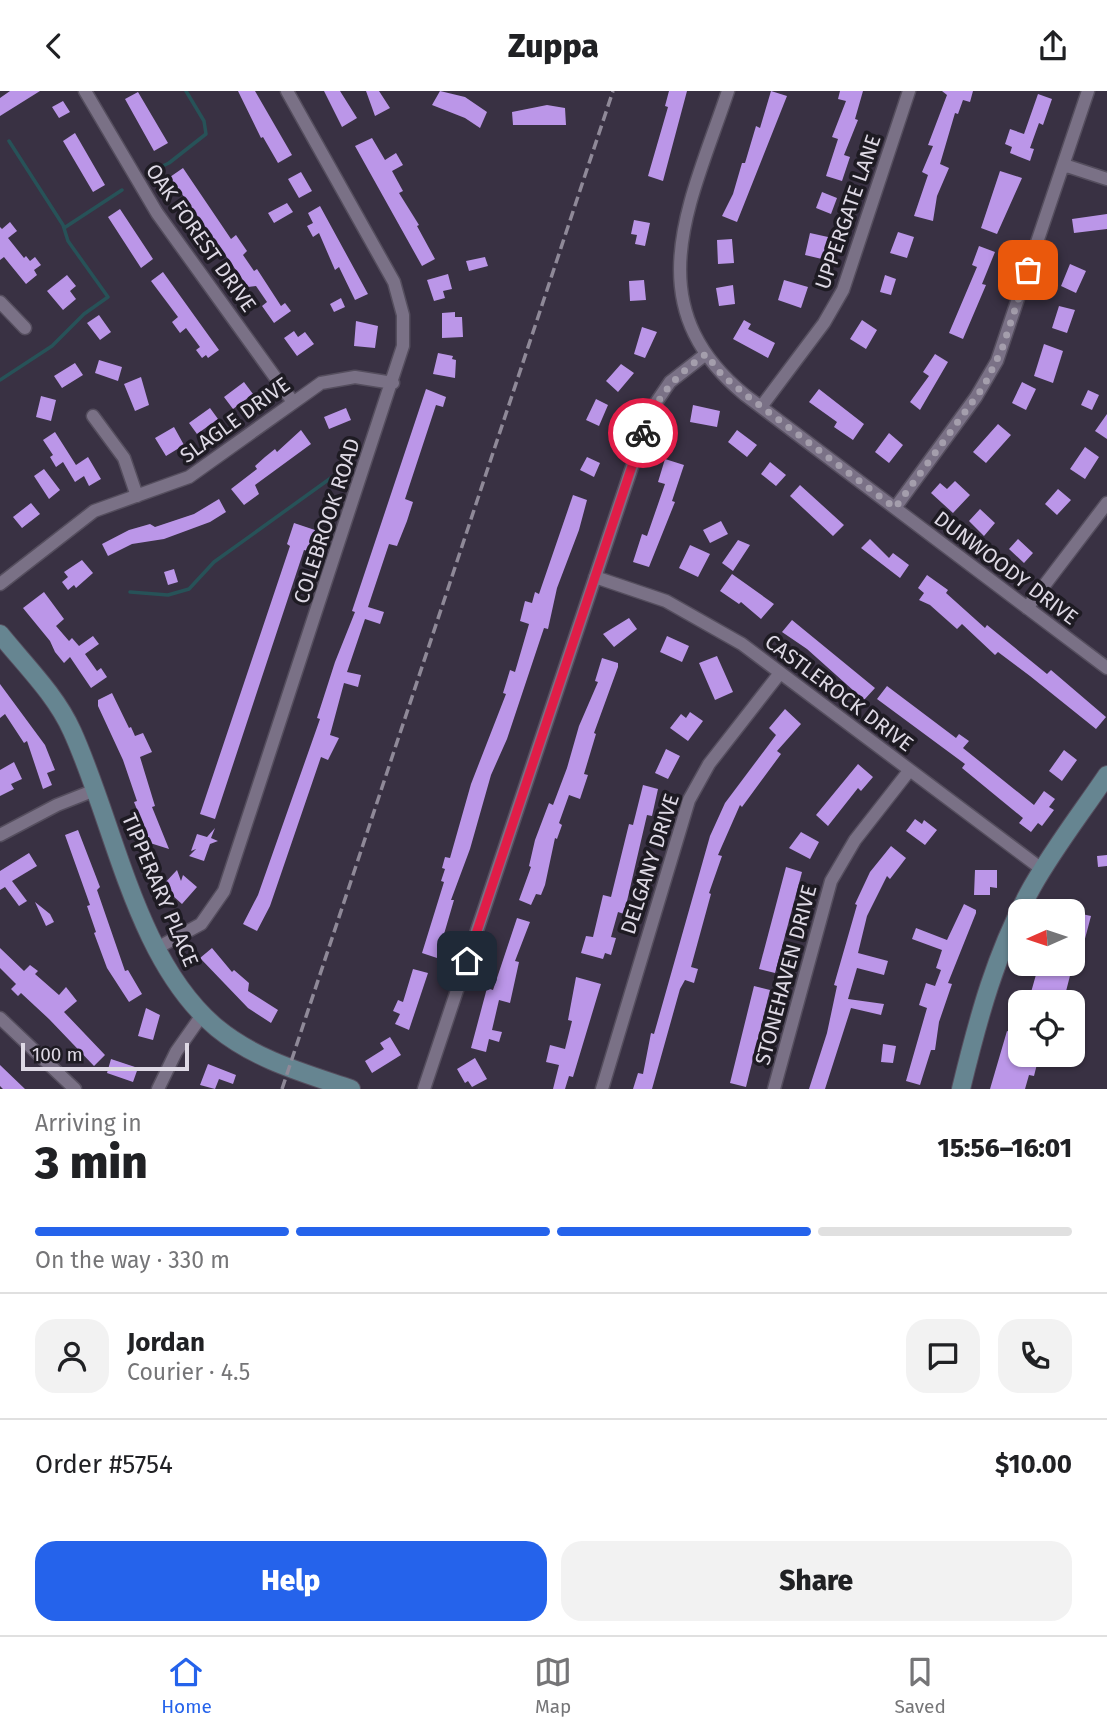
<!DOCTYPE html>
<html lang="en">
<head>
<meta charset="utf-8">
<style>
  :root { --surface:#fff; --page:#f2f2f2; --text:#202124; --muted:#757577; --line:#e0e0e0; --accent:#2563eb }
  body { margin:0; font-family:"Fira Sans",sans-serif; background:var(--page); color:var(--text); height:100vh; display:flex; flex-direction:column; font-size:26px; white-space:nowrap }
  * { box-sizing:border-box; margin:0 }
  p { font-size:23px; color:var(--muted) }
  .icon { flex:none; width:38px; height:38px; fill:none; stroke:currentColor; stroke-width:2; stroke-linecap:round; stroke-linejoin:round }
  .map { position:relative; height:998px; overflow:hidden }
  .side { display:flex; flex-direction:column; background:var(--surface); flex:1 }
  .side>* { flex:none }
  .needle { width:46px; rotate:267deg }
  .controls { position:absolute; left:1008px; top:808px; display:grid; gap:14px }
  .controls a { display:grid; place-items:center; width:77px; height:77px; border-radius:14px; background:var(--surface); box-shadow:0 2px 5px #0004; font-size:35px }
  .scale { position:absolute; left:21px; bottom:18px; width:168px; box-sizing:border-box; padding-left:7px; border:4px solid #ded9e5; border-top:0; font-size:19px; line-height:24px; white-space:nowrap; color:#ded9e5; -webkit-text-stroke:5px #1e1b23; paint-order:stroke }
  .pin { position:absolute; display:grid; place-items:center; width:60px; height:60px; color:#fff; margin:-30px; border-radius:14px; box-shadow:0 4px 10px #0006 }
  .courier { position:absolute; display:grid; place-items:center; width:70px; height:70px; margin:-35px; border:5px solid #e11d48; border-radius:50%; background:#fff; color:#222; box-shadow:0 2px 9px #0007 }
  .headline em { font-style:normal; font-weight:800 }
  .headline div { display:flex; flex-direction:column-reverse }
  .headline { display:flex; align-items:center; justify-content:space-between; height:119px; padding:0 35px }
  h1 { font-size:46px; font-weight:800; line-height:52px }
  .bar { display:grid; grid-template-columns:repeat(4,1fr); gap:10px 7px; align-content:center; height:84px; padding:0 35px }
  .bar i { height:9px; border-radius:5px; background:var(--line) }
  .bar .active { background:var(--accent) }
  .bar p { grid-column:span 4 }
  .line { display:flex; align-items:center; gap:18px; padding:0 35px; border-top:2px solid var(--line) }
  .line div { flex:1 }
  .round { display:grid; place-items:center; flex:none; width:74px; height:74px; border-radius:21px; background:var(--page) }
  .button { display:flex; gap:14px; margin-top:auto; padding:14px 35px }
  .button a { flex:1; height:80px; border-radius:21px; background:var(--accent); color:#fff; font-size:28px; font-weight:800; line-height:80px; text-align:center }
  .button a+a { background:var(--page); color:var(--text) }
  header { display:flex; justify-content:space-between; align-items:center; height:91px; padding:0 35px; background:var(--surface); font-size:32px; font-weight:800 }
  .menu { display:flex; justify-content:space-around; align-items:center; height:98px; border-top:2px solid var(--line); background:var(--surface); font-size:19px; color:var(--muted) }
  .menu a { display:grid; justify-items:center; gap:4px }
  .menu .active { color:var(--accent) }
  .map>svg:first-child { display:block }
  .lines { fill:none; stroke-linecap:round; stroke-linejoin:round }
  .stream { stroke:#275258; stroke-width:3.5 }
  .building { fill:#bb96e8 }
  .street-casing { stroke:#554e5e; stroke-width:15 }
  .secondary-casing { stroke:#554e5e; stroke-width:20 }
  .street { stroke:#7a7186; stroke-width:12 }
  .secondary { stroke:#668591; stroke-width:18 }
  .rail { stroke:#8f8998; stroke-width:3.5; stroke-dasharray:10 5; stroke-linecap:butt }
  .done { stroke:#a49eac; stroke-width:7; stroke-dasharray:0 12.6 }
  .route { stroke:#e11d48; stroke-width:9 }
  .labels { text-anchor:middle; stroke-width:7; stroke-linejoin:round; paint-order:stroke }
  .street-label { font-size:21px; fill:#ded9e5; stroke:#1e1b23 }
</style>
</head>
<body>
<header><svg class="icon" aria-label="back" viewBox="0 0 24 24"><path d="M15 5l-7 7 7 7"/></svg>Zuppa<svg class="icon" aria-label="share" viewBox="0 0 24 24"><path d="M12 15V3M7 8l5-5 5 5M5 13v7h14v-7"/></svg></header>
<div class="map">
<svg width="1107" height="998" viewBox="0 0 1107 998">
  <rect width="100%" height="100%" fill="#393143"/>
  <g class="lines">
    <!-- stream -->
    <path class="stream" d="M152,80L169,72L206,43L204,30L186,0
      M64,137L122,99
      M0,289L52,255L84,223L108,206L68,150L63,134L9,50
      M130,501L168,504L189,498L214,471L335,384"/>
  </g>
  <!-- building -->
  <path class="building" d="M10,0H40L0,25V7Z
    M238,0H255L292,64L278,72L263,46L261,47Z
    M324,0H340L357,27L342,36Z
    M366,0H379L390,17L375,25Z
    M440,0L465,6L487,21L480,37L465,27L432,14Z
    M669,0H687L663,90L648,85L668,16L665,15Z
    M771,0L787,5L737,131L722,125L733,103L742,72H745L756,35L760,37Z
    M840,0H863L855,28L858,29L844,64L850,66L842,90L826,85L838,48L832,46L846,10L838,8Z
    M942,0H973L970,11L963,9L958,23L955,22L940,73L949,77L937,105L933,130L914,125L928,84L922,81L933,55L928,54L947,4Z
    M138,1L168,52L154,60L125,8Z
    M1038,3L1052,8L1043,34L1039,32L1030,57L1034,58L1030,70L1010,62L1012,56L1005,53L1010,38L1024,43Z
    M63,10L70,21L59,27L52,16Z
    M547,14L565,17L566,34H513L512,21Z
    M75,42L105,94L93,101L63,50Z
    M372,47L385,69L396,62L403,74L392,80L403,100L399,102L419,134L417,135L435,168L422,175L355,55Z
    M183,77L231,148L236,144L247,160L243,164L254,180L257,178L281,215L285,212L291,220L274,232L262,215L267,211L256,195L248,196L170,86Z
    M1000,80L1022,87L997,143L981,137Z
    M301,81L312,100L299,107L288,88Z
    M822,101L837,107L831,123L816,117Z
    M287,112L293,121L274,132L268,122Z
    M320,115L368,203L355,209L339,176L335,179L319,142L313,146L307,135L313,132L308,122Z
    M120,118L153,168L141,177L108,126Z
    M1107,123V138L1074,142L1072,128Z
    M634,129L650,132L645,155L635,153L637,144L631,143Z
    M10,131L17,140L8,147L24,167L26,165L30,170L35,166L41,174L34,179L37,184L26,193L4,166L0,169V136L2,138Z
    M898,141L914,146L907,167L890,162Z
    M810,142L828,146L822,168L805,164Z
    M732,148L734,172L718,173L717,149Z
    M979,155L995,161L982,193L986,194L963,248L949,242L977,176L972,174Z
    M485,166L488,175L469,180L466,170Z
    M1070,173L1086,180L1076,202L1061,195Z
    M163,181L219,259L208,267L206,264L202,267L196,259L200,256L186,237L180,242L172,231L178,226L151,190Z
    M448,183L452,198L443,200L445,207L434,210L427,189Z
    M67,184L76,195L70,200L76,208L63,219L47,200Z
    M885,184L896,188L891,204L880,201Z
    M644,189L646,209L630,210L629,190Z
    M784,189L808,196L801,217L778,209Z
    M733,194L735,213L719,215L716,197Z
    M341,207L345,216L334,221L330,213Z
    M1059,215L1075,219L1067,242L1052,237Z
    M455,221V226H462L463,246L442,247V222Z
    M99,224L111,241L100,249L87,232Z
    M744,229L751,233L748,238L775,252L768,267L733,248Z
    M862,229L877,239L866,258L850,248Z
    M356,230L378,235L375,257L354,255Z
    M642,236L657,241L645,267L634,263Z
    M294,240L298,246L305,241L314,253L297,265L284,247Z
    M1044,253L1063,260L1053,292L1034,285Z
    M438,262L453,265L452,268L456,269L455,287L433,283Z
    M935,263L948,271L920,319L910,311L929,285L923,281Z
    M99,269L122,276L118,290L95,282Z
    M75,272L83,284L62,297L54,285Z
    M621,273L634,282L618,301L606,290Z
    M141,286L149,314L135,320L124,293Z
    M244,291L253,303L233,318L224,306Z
    M1022,291L1036,298L1026,319L1012,312Z
    M426,298L446,306L443,316L436,314L405,408L413,411L407,430L397,455L389,453L368,516L384,521L380,533L365,528L347,581L361,584L358,596L344,592L330,644L339,647L328,669L321,666L270,815L257,840L243,833L258,804L320,628L317,627L335,571L355,521L352,520Z
    M819,298L864,333L853,349L834,336L837,331L809,311Z
    M1088,299L1099,304L1092,319L1081,314Z
    M41,305L56,309L51,330L36,326Z
    M596,308L608,314L599,335L586,329Z
    M693,314L720,320L717,336L690,331Z
    M210,317L218,328L197,343L189,332Z
    M346,317L351,329L329,338L324,326Z
    M1107,323V348L1095,340Z
    M998,333L1011,344L986,372L973,361Z
    M174,336L184,354L166,365L155,347Z
    M301,339L311,353L255,394L259,403L244,414L231,398L257,378L255,375L265,366L275,358L277,361Z
    M737,339L757,354L747,366L728,351Z
    M55,341L76,374L88,366L101,388L89,395L84,385L75,391L63,371L56,376L50,366L53,364L43,349Z
    M889,342L903,354L889,372L875,361Z
    M1085,356L1099,366L1085,388L1070,378Z
    M587,366L600,372L594,386L580,379Z
    M665,368L684,374L672,410L675,411L649,476L633,471L642,443L647,445L665,393L658,391Z
    M770,371L786,384L776,395L761,383Z
    M44,378L60,399L49,408L34,385Z
    M955,390L970,404L953,422L931,402L940,392L947,398Z
    M800,394L844,434L833,445L790,405Z
    M1058,398L1071,409L1057,424L1045,413Z
    M573,404L587,409L579,439L557,497L548,538L544,537L507,648L491,684L470,758L451,809H454L437,867L422,862L444,791L441,790L445,778L442,777L445,766L450,767L471,693L506,603L503,602L510,579L515,581L529,533L520,530L525,510L532,512L535,501L539,503Z
    M219,408L226,421L210,431L164,448L132,453L108,465L102,453L129,439L150,433L155,436L194,423Z
    M31,412L40,423L22,437L13,426Z
    M980,418L995,432L984,445L969,430Z
    M721,430L728,443L710,452L703,439Z
    M294,432L315,439L308,460L304,459L215,728L200,723L290,455L287,453Z
    M870,448L889,467L893,462L909,474L900,487L861,457Z
    M1018,448L1033,462L1024,472L1009,458Z
    M738,449L750,454L733,480L722,472Z
    M690,454L710,463L698,486L679,477Z
    M82,469L93,482L76,497L74,494L68,499L62,491L68,486L64,481Z
    M174,478L178,491L168,494L164,481Z
    M732,483L774,513L761,528L741,511L739,513L720,500Z
    M927,484L948,499L946,502L985,537L987,534L1047,583L1051,579L1106,626L1096,638L1030,585L998,561L995,564L962,533L957,538L930,514L919,509L924,502L918,497Z
    M44,501L64,528L56,535L69,550L72,547L79,555L93,545L99,553L85,563L97,580L101,577L107,586L91,597L70,566L64,572L55,561L50,550L23,517Z
    M629,527L637,538L614,556L603,543Z
    M792,529L875,597L864,609L807,558L782,541Z
    M667,545L689,555L682,571L660,561Z
    M717,565L733,601L715,609L699,572Z
    M602,567L618,572V576L594,642L596,643L584,683L588,684L580,708L569,704L559,732L562,734L557,748L555,747L545,794L541,804L536,803L531,814L519,809L531,776L529,775L535,749L549,712L553,714L567,677L579,635L598,591L595,590Z
    M0,593L45,654L55,679L47,682L52,694L43,698L27,650L24,652L5,623L0,627Z
    M887,595L956,647L959,643L969,650L963,657L1034,714L1044,700L1055,708L1049,716L1054,719L1042,735L1038,732L1031,741L1019,732L1023,727L962,677L965,673L877,608Z
    M112,602L129,637L131,636L135,645L143,642L152,661L140,666L155,715L152,716L169,758L150,752L134,711L137,710L123,669L98,615V609Z
    M785,618L801,633L777,660L781,663L742,716L740,714L718,764L722,765L709,802L711,803L691,876L698,878L694,892L685,889L680,898L652,998H633L638,982L643,983L651,942L654,943L710,745L725,712L776,644L769,637Z
    M690,621L703,630L688,650L670,637L681,623L686,627Z
    M666,658L680,665L668,688L655,682Z
    M1064,659L1077,669L1062,690L1049,680Z
    M14,671L22,688L11,693L14,698L0,705V679Z
    M858,673L873,686L861,700L858,697L828,735L816,724Z
    M643,694L658,698L652,725L647,724L624,823L618,821L611,846L616,847L611,864L605,862L603,868L581,862L586,845L593,846L603,804L611,806L629,733L633,734Z
    M915,728L922,733L924,729L937,739L925,754L906,740Z
    M215,737L211,747L218,750L210,753L204,770L189,765L196,758L191,760L197,743L207,746Z
    M78,739L100,796L97,799L125,880L128,879L142,903L129,911L107,877L94,842L96,841L87,815L90,814L65,744Z
    M801,741L819,751L810,768L789,757Z
    M891,755L906,767L890,788L887,785L867,825L858,862L888,870L884,884L857,877L848,908L884,913L881,924L851,917L825,998H809L827,942L837,895L834,894L857,814L855,813L870,781Z
    M29,762L37,775L12,790L27,810L19,815L5,796L0,799V780Z
    M1107,764V775L1098,776L1097,765Z
    M786,776L802,781L775,882L759,878Z
    M177,779L181,790L183,784L197,796L182,813L162,795Z
    M975,779H997V797L990,796V804H974Z
    M35,811L50,823L54,831L46,835Z
    M964,813L976,819V822L948,892L952,893L939,931L935,959H931L920,994L906,990L927,917L919,914L926,892L935,895L941,879L936,877L942,859L912,848L916,837L947,849Z
    M1073,821L1091,825L1082,859L1073,856Z
    M517,827L530,831L515,870L519,871L510,912L499,909L492,939L502,941L499,951L489,948L486,961L471,957L487,897L493,899Z
    M0,857L24,880L30,874L38,880L35,883L59,904L66,896L77,910L64,921L105,964L94,975L49,928L21,902L18,905L11,898L16,893L0,877Z
    M212,857L232,881L234,879L249,892L248,900L278,919L271,932L248,917L200,867Z
    M1039,873H1073L1063,912H1028Z
    M413,878L428,882L409,939L395,933L400,923L393,920L398,909L403,911Z
    M576,886L601,893L573,986L569,985L565,998H553L559,974L546,971L550,954L565,958L572,930L568,929Z
    M754,895L770,899L746,996L730,992Z
    M146,917L160,924L153,949L138,945Z
    M1020,938V964H1060L1064,972L1056,976L1038,969L1034,985L1029,984L1025,998H990L1007,940L1013,942Z
    M390,946L401,964L372,982L365,970L384,958L380,952Z
    M883,953L896,955L893,972L881,971Z
    M475,967L487,988L472,996L468,990L465,992L457,978Z
    M111,968L138,977L133,991L107,982Z
    M208,973L236,984L233,993L219,988L215,998L200,994Z
    M0,974L25,998H3L0,995Z"/>
  <g class="lines">
    <!-- street casing -->
    <g class="street-casing">
      <path id="street" d="M85,0L157,122L293,311
        M728,0C691,111 634,213 745,304L1107,577
        M1064,74L1107,88
        M0,211L25,237
        M761,316L824,232L843,199L909,0
        M93,325L124,367L137,405
        M895,417L976,306L997,270L1088,0
        M595,486L666,510L742,553L1043,779
        M0,493L94,420L189,386L321,292L355,286L393,292
        M1027,517L1107,412
        M0,744L57,714L95,699
        M157,857L201,833L224,800L403,255V224L394,191L287,0
        M0,927L75,998
        M158,998L176,961L202,924
        M424,998L651,319L670,291L706,263
        M602,998L689,709L709,673L780,582
        M774,998L831,790L855,749L909,680"/>
    </g>
    <!-- secondary casing -->
    <g class="secondary-casing">
      <path id="secondary" d="M0,543C25,574 56,604 72,640C115,734 136,870 217,937C256,969 304,982 351,998
        M961,998C978,928 996,860 1032,796C1054,757 1082,721 1107,684"/>
    </g>
    <!-- street -->
    <use href="#street" class="street"/>
    <!-- secondary -->
    <use href="#secondary" class="secondary"/>
    <!-- rail -->
    <path class="rail" d="M282,998L613,0"/>
  </g>
  <g class="lines">
    <!-- done -->
    <path class="done" d="M643,342C656,306 675,285 706,263L722,284L746,304L895,417L984,295L1002,258L1028,179"/>
    <!-- route -->
    <path class="route" d="M467,870L643,342"/>
  </g>
  <g class="labels">
    <!-- street labels -->
    <g class="street-label">
      <text transform="translate(848 121) rotate(-71)" y="7">UPPERGATE LANE</text>
      <text transform="translate(201 147) rotate(55)" y="7">OAK FOREST DRIVE</text>
      <text transform="translate(235 329) rotate(-36)" y="7">SLAGLE DRIVE</text>
      <text transform="translate(327 430) rotate(-72)" y="7">COLEBROOK ROAD</text>
      <text transform="translate(1006 477) rotate(37)" y="7">DUNWOODY DRIVE</text>
      <text transform="translate(839 602) rotate(37)" y="7">CASTLEROCK DRIVE</text>
      <text transform="translate(650 773) rotate(-72)" y="7">DELGANY DRIVE</text>
      <text transform="translate(160 799) rotate(67)" y="7">TIPPERARY PLACE</text>
      <text transform="translate(786 884) rotate(-75)" y="7">STONEHAVEN DRIVE</text>
    </g>
  </g>
</svg>
<div class="controls">
<a><svg class="needle" viewBox="-14 -14 28 28"><path d="M0-13l5 13h-10z" fill="#e53935"/><path d="M0 13l5-13h-10z" fill="#757577"/></svg></a>
<a><svg class="icon" aria-label="locate" viewBox="0 0 24 24"><circle cx="12" cy="12" r="6"/><path d="M12 2v4M12 18v4M2 12h4M18 12h4"/></svg></a>
</div>
<div class="scale">100 m</div>
<div class="pin" style="left:1028px;top:179px;background:#ea580c"><svg class="icon" aria-label="bag" viewBox="0 0 24 24"><path d="M5 8h14l-1 12H6zM9 8a3 3 0 0 1 6 0"/></svg></div>
<div class="pin" style="left:467px;top:870px;background:#1f2937"><svg class="icon" aria-label="home" viewBox="0 0 24 24"><path d="M3 11l9-7 9 7M6 9v11h12V9"/></svg></div>
<div class="courier" style="left:643px;top:342px"><svg class="icon" aria-label="bike" viewBox="0 0 24 24"><circle cx="6" cy="16" r="4"/><circle cx="18" cy="16" r="4"/><path d="M6 16l4-8h5l3 8M10 8l3 8H6M13 5h3"/></svg></div>
</div>
<section class="side">
<div class="headline"><div><h1>3 min</h1><p>Arriving in</p></div><em>15:56–16:01</em></div>
<div class="bar"><i class="active"></i><i class="active"></i><i class="active"></i><i></i><p>On the way · 330 m</p></div>
<div class="line" style="height:126px"><a class="round"><svg class="icon" aria-label="person" viewBox="0 0 24 24"><circle cx="12" cy="8" r="4"/><path d="M4 21q1-7 8-7t8 7"/></svg></a><div><b>Jordan</b><p>Courier · 4.5</p></div><a class="round"><svg class="icon" aria-label="chat" viewBox="0 0 24 24"><path d="M4 5h16v11H9l-5 4z"/></svg></a><a class="round"><svg class="icon" aria-label="phone" viewBox="0 0 24 24"><path d="M5 4h4l2 5-3 2q2 4 5 5l2-3 5 2v4C11 20 4 13 5 4z"/></svg></a></div>
<div class="line" style="height:91px"><div>Order #5754</div><b>$10.00</b></div>
<div class="button"><a>Help</a><a>Share</a></div>
</section>
<nav class="menu">
<a class="active"><svg class="icon" aria-label="home" viewBox="0 0 24 24"><path d="M3 11l9-7 9 7M6 9v11h12V9"/></svg>Home</a>
<a><svg class="icon" aria-label="map" viewBox="0 0 24 24"><path d="M3 6l6-2 6 2 6-2v14l-6 2-6-2-6 2zM9 4v14M15 6v14"/></svg>Map</a>
<a><svg class="icon" aria-label="saved" viewBox="0 0 24 24"><path d="M7 4h10v16l-5-4-5 4z"/></svg>Saved</a>
</nav>
</body>
</html>
